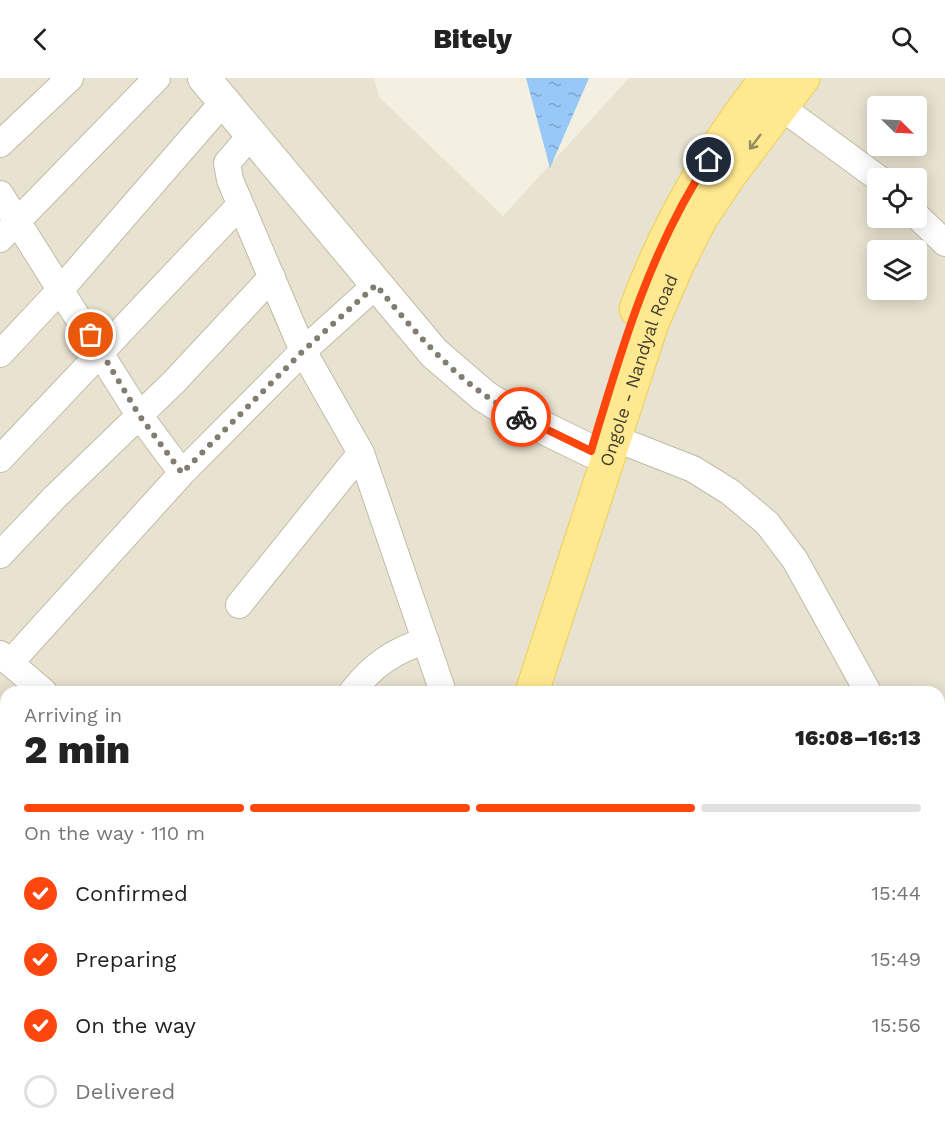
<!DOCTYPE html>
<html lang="en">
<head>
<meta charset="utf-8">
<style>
  :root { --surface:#fff; --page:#f6f6f6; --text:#222; --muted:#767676; --line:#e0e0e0; --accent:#ff460e }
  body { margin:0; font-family:"Work Sans",sans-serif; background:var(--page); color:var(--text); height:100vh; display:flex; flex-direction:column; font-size:22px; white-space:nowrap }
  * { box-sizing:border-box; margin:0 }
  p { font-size:20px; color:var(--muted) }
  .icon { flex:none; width:33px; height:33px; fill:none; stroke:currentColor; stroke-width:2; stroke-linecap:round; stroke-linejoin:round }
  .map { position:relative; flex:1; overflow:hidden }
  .side { position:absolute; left:0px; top:608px; width:945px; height:452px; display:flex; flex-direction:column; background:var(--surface); border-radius:18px 18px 0 0; box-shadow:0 3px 15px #0003 }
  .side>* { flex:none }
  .needle { width:39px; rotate:114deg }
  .controls { position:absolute; left:867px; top:18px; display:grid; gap:12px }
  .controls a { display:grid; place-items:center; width:60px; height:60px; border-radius:6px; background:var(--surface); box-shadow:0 3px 15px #0003; font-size:30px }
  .pin { position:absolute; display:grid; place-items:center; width:51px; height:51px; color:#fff; margin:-26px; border:3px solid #fff; border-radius:50%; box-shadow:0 2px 6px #0007 }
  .courier { position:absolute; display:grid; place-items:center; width:60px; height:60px; margin:-30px; border:4px solid #ff460e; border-radius:50%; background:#fff; color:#222; box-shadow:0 2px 8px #0007 }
  .overview em { font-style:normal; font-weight:800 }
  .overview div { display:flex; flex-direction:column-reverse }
  .overview { display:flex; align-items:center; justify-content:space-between; height:102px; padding:0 24px }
  h1 { font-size:39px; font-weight:800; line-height:45px }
  .bar { display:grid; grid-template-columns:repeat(4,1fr); gap:9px 6px; align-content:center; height:72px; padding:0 24px }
  .bar i { height:8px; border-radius:4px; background:var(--line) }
  .bar .on { background:var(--accent) }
  .bar p { grid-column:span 4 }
  ol { padding:0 24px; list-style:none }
  li { display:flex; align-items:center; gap:18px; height:66px }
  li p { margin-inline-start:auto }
  li .icon { padding:6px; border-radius:50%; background:var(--accent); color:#fff; stroke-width:4 }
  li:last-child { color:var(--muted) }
  li i { width:33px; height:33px; border:3px solid var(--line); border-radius:50% }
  header { display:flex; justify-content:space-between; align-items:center; height:78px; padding:0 24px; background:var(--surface); font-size:27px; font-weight:800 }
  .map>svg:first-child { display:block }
  .residential { fill:#e8e2d0; fill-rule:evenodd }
  .water { fill:url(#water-ripples) }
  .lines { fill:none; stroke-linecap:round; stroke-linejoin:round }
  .minor-casing { stroke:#c2bba7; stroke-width:28 }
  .tertiary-casing { stroke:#c2bba7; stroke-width:34 }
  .primary-casing { stroke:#f0ce54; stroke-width:35 }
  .minor { stroke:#fff; stroke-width:26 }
  .tertiary { stroke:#fff; stroke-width:32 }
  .primary { stroke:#ffe990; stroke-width:33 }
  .oneway { stroke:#998c5c }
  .done { stroke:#827d70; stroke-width:6; stroke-dasharray:0 10.8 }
  .route { stroke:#ff460e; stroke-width:8 }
  .labels { text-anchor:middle; stroke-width:6; stroke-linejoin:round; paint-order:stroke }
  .street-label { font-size:18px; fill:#453f32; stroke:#fff }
</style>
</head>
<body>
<header><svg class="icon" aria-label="back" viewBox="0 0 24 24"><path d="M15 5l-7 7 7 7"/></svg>Bitely<svg class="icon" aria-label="search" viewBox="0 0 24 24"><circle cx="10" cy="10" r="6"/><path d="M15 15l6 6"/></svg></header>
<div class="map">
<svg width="945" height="1058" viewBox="0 0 945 1058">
  <defs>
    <pattern id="water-ripples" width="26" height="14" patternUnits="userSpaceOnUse" patternTransform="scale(1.5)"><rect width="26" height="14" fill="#97c8f8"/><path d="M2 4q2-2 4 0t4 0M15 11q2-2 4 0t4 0" fill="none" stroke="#7da4c9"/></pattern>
  </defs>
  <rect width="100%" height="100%" fill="#f3f0e2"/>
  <!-- residential -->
  <path class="residential" d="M0,0H374L379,19L503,138L629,0H945V1058H0ZM878,28H916V68H878ZM878,100H916V140H878ZM878,172H916V212H878ZM6,614H939V1053H6Z"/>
  <!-- water -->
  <path class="water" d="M526,0H589L550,90Z"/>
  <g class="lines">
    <!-- minor casing -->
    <g class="minor-casing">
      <path id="minor" d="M781,29L878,100
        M252,56L227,85L230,102L303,273L361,375L443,614
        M0,66L70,0
        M0,116L139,337L182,395
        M916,137L945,165
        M0,161L157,0
        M0,276L62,210L224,23
        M614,360L693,391L730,414L767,445L795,482L868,614
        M0,381L240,127
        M0,477L55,419L174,304L272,199
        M239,527L361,375
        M0,576L44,614
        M10,585L182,395L303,273L376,207
        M352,614C372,588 394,572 426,563
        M0,713H6
        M939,748L945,759
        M939,1040L945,1038
        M162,1053V1058
        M501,1058L505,1053
        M894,1058L902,1053"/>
    </g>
    <!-- tertiary casing -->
    <g class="tertiary-casing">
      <path id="tertiary" d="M204,0L434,275L484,318L503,330L591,373"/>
    </g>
    <!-- primary casing -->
    <g class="primary-casing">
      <g id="primary">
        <path d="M636,231C667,146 711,71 767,0"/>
        <path id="s1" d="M532,614L652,245L679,183L701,140L729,98L803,0"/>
        <path d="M336,1058L339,1053"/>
      </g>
    </g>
    <!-- minor -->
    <use href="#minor" class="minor"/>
    <!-- tertiary -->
    <use href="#tertiary" class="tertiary"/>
    <!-- primary -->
    <use href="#primary" class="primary"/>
  </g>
  <!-- one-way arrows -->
  <defs><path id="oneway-shaft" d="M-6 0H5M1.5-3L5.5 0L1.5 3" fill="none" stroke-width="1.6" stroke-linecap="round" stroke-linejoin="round" transform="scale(1.5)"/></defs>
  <use class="oneway" href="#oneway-shaft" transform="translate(755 64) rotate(127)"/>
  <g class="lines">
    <!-- done -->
    <path class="done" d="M91,257L139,337L182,395L303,273L376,207C418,258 461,309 521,339"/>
    <!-- route -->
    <path class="route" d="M521,339L591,373C621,272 650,171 709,82"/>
  </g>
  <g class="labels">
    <!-- street labels -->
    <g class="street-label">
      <text dy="6" stroke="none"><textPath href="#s1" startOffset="339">Ongole - Nandyal Road</textPath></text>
    </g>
  </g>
</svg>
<div class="controls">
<a><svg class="needle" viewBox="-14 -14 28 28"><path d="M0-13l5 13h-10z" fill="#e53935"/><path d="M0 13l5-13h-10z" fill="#767676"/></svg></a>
<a><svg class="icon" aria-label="locate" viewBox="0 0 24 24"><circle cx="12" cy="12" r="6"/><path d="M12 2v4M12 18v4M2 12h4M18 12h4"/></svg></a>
<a><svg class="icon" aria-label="layers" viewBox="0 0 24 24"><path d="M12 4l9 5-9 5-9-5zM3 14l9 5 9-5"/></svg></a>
</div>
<div class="pin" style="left:91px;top:257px;background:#ea580c"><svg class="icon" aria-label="bag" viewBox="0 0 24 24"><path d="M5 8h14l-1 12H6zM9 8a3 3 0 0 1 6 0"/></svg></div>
<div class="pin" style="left:709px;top:82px;background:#1f2937"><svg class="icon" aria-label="home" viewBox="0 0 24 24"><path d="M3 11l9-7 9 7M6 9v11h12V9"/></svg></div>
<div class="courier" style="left:521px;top:339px"><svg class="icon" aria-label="bike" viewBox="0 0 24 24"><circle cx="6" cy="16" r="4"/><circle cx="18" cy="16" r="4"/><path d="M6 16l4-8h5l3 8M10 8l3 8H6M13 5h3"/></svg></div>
<section class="side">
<div class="overview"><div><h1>2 min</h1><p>Arriving in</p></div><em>16:08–16:13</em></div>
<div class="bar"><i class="on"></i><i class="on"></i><i class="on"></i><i></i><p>On the way · 110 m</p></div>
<ol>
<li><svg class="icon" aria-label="check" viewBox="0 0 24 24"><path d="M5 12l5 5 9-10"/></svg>Confirmed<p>15:44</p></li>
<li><svg class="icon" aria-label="check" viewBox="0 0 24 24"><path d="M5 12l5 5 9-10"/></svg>Preparing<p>15:49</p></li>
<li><svg class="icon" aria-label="check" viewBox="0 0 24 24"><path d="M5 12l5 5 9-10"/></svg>On the way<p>15:56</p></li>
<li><i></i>Delivered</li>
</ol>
</section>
</div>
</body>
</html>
